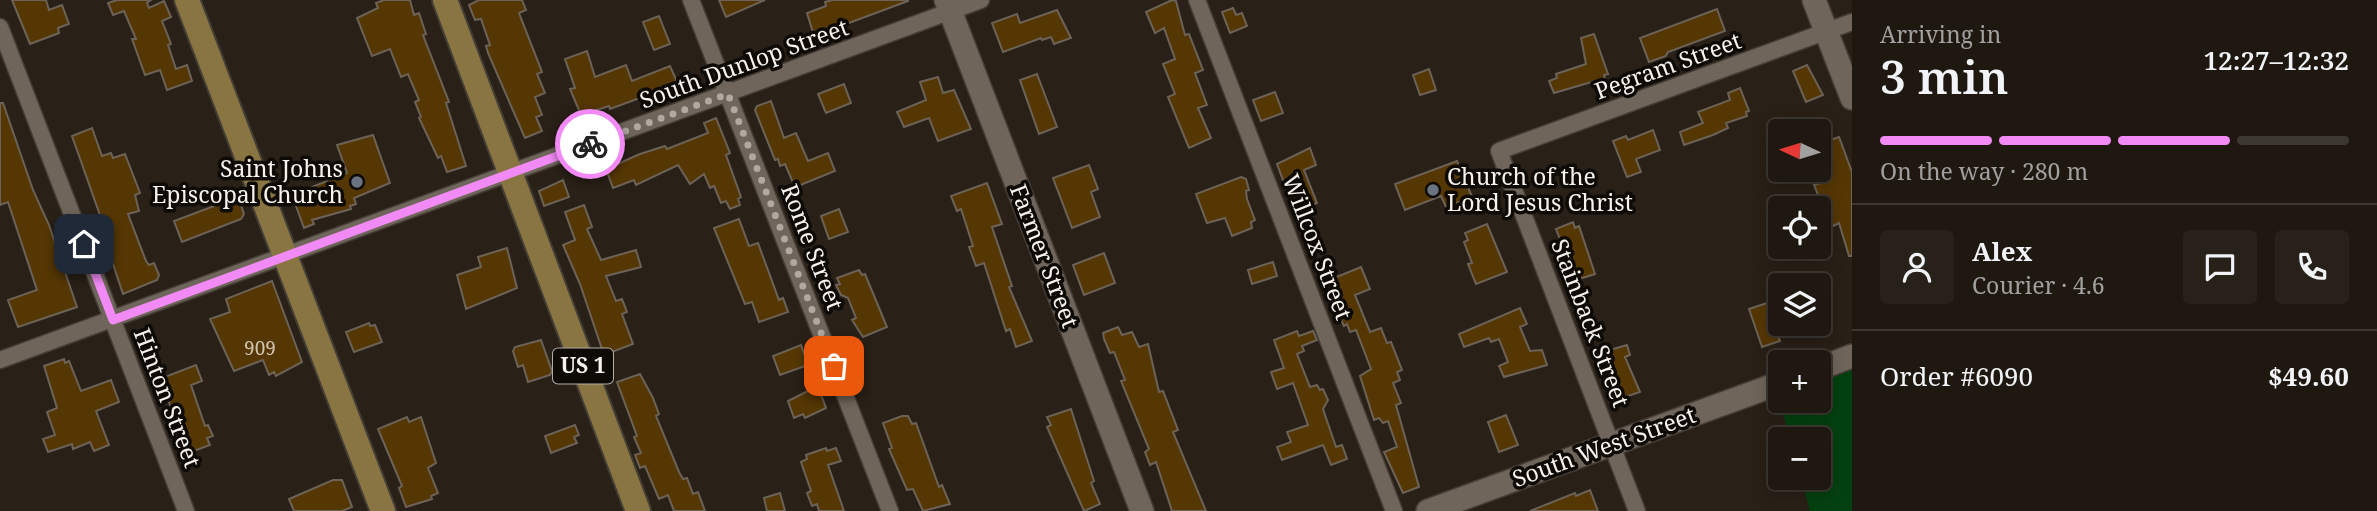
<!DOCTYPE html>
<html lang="en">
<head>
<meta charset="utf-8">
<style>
  :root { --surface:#1f1811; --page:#27211a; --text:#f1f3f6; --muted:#a1a09f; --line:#3c3731; --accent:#f18af4 }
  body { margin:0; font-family:"Noto Serif",serif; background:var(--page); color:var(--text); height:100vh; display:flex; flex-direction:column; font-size:26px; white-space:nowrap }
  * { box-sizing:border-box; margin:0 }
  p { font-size:23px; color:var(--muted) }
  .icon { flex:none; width:38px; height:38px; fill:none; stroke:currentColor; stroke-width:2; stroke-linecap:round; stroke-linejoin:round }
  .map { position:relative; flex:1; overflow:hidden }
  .drawer { display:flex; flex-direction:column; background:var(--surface); width:525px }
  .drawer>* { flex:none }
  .needle { width:46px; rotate:274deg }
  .buttons { position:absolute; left:1768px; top:119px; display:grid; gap:14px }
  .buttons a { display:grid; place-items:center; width:63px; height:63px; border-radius:7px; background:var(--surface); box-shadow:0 4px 18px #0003,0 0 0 2px var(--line); font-size:35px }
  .pin { position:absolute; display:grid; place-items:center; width:60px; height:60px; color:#fff; margin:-30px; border-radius:14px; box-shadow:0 4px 10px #0006 }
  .courier { position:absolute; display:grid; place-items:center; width:70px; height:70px; margin:-35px; border:5px solid #f18af4; border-radius:50%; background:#fff; color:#222; box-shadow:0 2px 9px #0007 }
  .headline em { font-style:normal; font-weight:600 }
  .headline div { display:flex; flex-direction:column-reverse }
  .headline { display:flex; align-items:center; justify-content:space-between; height:119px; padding:0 28px }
  h1 { font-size:46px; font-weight:600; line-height:52px }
  .bar { display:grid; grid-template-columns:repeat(4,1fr); gap:10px 7px; align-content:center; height:84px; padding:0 28px }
  .bar i { height:9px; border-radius:5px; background:var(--line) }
  .bar .active { background:var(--accent) }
  .bar p { grid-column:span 4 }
  .line { display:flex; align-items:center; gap:18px; padding:0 28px; border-top:2px solid var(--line) }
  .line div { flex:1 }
  .round { display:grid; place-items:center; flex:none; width:74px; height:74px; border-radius:7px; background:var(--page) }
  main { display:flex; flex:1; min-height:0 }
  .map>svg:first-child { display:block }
  .green { fill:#044110 }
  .building { fill:#553704; stroke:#6c6257; stroke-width:2 }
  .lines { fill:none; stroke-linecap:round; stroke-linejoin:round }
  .street-casing { stroke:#443d36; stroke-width:19 }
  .secondary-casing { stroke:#443d36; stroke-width:26 }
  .primary-casing { stroke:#443d36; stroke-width:28 }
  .street { stroke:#6f655a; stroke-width:16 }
  .secondary { stroke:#6f655a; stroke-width:23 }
  .primary { stroke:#887541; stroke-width:24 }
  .done { stroke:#b0a8a1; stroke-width:7; stroke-dasharray:0 12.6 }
  .route { stroke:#f18af4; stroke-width:9 }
  .worship-dot { fill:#6b7280; stroke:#0e0b07; stroke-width:2.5 }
  .labels { text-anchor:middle; stroke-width:7; stroke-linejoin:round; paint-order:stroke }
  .number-label { font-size:19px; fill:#cfc3b2 }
  .shield { fill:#0e0b07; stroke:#b2ada7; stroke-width:2 }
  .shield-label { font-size:21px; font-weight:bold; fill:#f8f2ec }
  .street-label { font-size:23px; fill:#f8f2ec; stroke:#0e0b07 }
  .poi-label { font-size:23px; fill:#f8f2ec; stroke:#0e0b07; text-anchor:end }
</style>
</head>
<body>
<main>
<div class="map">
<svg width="1852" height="511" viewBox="0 0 1852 511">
  <rect width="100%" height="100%" fill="#292017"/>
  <!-- green -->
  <path class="green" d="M1852,370V511H1810L1801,478H1818V439H1790L1784,417L1772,400L1780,397V401H1818V383Z"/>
  <!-- building -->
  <path class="building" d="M12,0H46L49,10L62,5L69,24L58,28L59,33L30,44Z
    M117,0H151L147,3L149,8L164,1L171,17L162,21L171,44L168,45L176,69L187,65L192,81L167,90L160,70L145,75L132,39H136L124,11L113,15L108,3Z
    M384,0H410L414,15L419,13L426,34L423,35L449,102L446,103L466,166L447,172L441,156L438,158L419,118L421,117L415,102L419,100L408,74L401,77L390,49L372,56L357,18L378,8L376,3Z
    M479,0H522L526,10L519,13L542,72L537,74L545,93L535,97L542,115L536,117L542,131L525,138L488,53L486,46L490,45L481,19L475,20L469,5Z
    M719,0H765L726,17Z
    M832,0H908V1L814,36L807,13L826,6L825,2Z
    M1172,0L1176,1L1185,35L1189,34L1203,70L1195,73L1207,105L1198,108L1211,138L1189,148L1168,97L1175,94L1163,64L1175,59L1164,28L1155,33L1146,12Z
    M1233,8L1236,15L1242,13L1247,26L1230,33L1222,12Z
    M1717,9L1725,31L1668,52L1666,56L1649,62L1640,38Z
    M1057,10L1071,38L1054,44L1051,37L1042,40L1041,38L1003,52L992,23L1017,14L1020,23Z
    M659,16L670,44L654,50L643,22Z
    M1594,34L1608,74L1604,75L1605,78L1554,93L1549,81L1557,78L1556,74L1586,64L1581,38Z
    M587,51L595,77L626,65L632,81L670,66L678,84L610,109L609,106L581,115L570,89L575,88L565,59Z
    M1807,65L1823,95L1806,102L1793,71Z
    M1429,69L1436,90L1420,95L1413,75Z
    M1037,74L1057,127L1039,134L1020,80Z
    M938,77L943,93L954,90L971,129L938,141L929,118L904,127L897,112L926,100L920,82Z
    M844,84L851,103L826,113L818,94Z
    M1740,88L1749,111L1746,112L1747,116L1726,123L1728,128L1713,135L1684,145L1680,132L1703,123L1698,112L1730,100L1728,93Z
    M1275,92L1283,113L1261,121L1253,100Z
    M771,101L784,138L796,133L808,161L828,153L835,171L798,186L794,185L785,164L780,166L778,159L775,160L755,110L757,106Z
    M0,103H3L33,190L49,225L77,307L18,327L8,300L37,290L8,202L0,205Z
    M716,118L730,153L726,155L741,197L738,199L740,205L730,209L726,201L721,203L714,186L710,188L704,174L690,184L678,165L636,185L634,180L613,188L606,169L640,154L665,146L667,149L708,133L704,123Z
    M1819,120L1827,141L1839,137L1852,172V256H1849L1839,223L1831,227L1814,185L1827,181L1818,157Z
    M92,128L102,156L111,153L113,158L125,154L140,193L135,195L139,211L128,214L146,261L149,265L154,263L159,275L157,280L123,294L104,237L107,235L72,136Z
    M1653,130L1660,150L1636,159L1641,172L1627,177L1613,141L1626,136L1628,140Z
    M373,135L390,183L354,198L356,204L350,206L351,209L312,220L314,224L304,228L292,195L347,173L337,145Z
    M1310,148L1316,165L1304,170L1317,203L1300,210L1299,205L1293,207L1277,164Z
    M1457,161L1460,168L1466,165L1471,177L1465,180L1472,197L1446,207L1441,196L1405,210L1395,184Z
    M1089,165L1098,189L1091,192L1100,217L1072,228L1053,178Z
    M1241,177L1246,179L1249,190L1246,191L1247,199L1255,220L1251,222L1252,228L1232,236L1225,218L1207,223L1196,194Z
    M563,180L569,197L544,206L539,191Z
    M987,183L1002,224L992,227L1012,286L1009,287L1032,341L1016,347L1010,329L1006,331L984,263L976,266L969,247L973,246L961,209L957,211L951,196Z
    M238,197L244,214L241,219L182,242L174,221Z
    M584,205L592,227L587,229L601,260L636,250L641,267L606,276L616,301L622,299L627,312L622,314L633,344L604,355L580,284L563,245L575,240L565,212Z
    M839,209L848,232L829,239L821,216Z
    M739,219L749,246L758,243L779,300L783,298L788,312L759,322L752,302L745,304L714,228Z
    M1573,222L1575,228L1579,226L1595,274L1576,280L1556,229Z
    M1487,224L1507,272L1476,284L1468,264L1472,263L1464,242L1468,240L1465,233Z
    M507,248L517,288L466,309L457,275L481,267L478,257Z
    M1104,253L1115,283L1084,295L1073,265Z
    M1273,262L1277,276L1252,284L1248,270Z
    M1361,267L1370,289L1355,295L1370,332L1381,328L1387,343L1391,342L1402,370L1397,372L1400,380L1393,383L1401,403L1396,405L1419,487L1403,493L1384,452L1397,447L1388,421L1383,423L1379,418L1374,420L1360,376L1371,369L1356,330L1350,332L1347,324L1344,326L1324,282Z
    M859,270L862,275L865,274L887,327L863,337L852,320L856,318L848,298L841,295L836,285L840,284L837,278Z
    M272,281L302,362L276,376L274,372L269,375L263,360L234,371L210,319L230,312L226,299Z
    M1767,303L1780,341L1762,347L1749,309Z
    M1520,308L1527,324L1520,327L1530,351L1542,350L1547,365L1504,377L1499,366L1508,362L1499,339L1491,342L1489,338L1464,347L1459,334Z
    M369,323L370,326L375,325L382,342L354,352L346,332Z
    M1118,327L1122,335L1132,332L1139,347L1148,344L1159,392L1163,391L1178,430L1173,432L1206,511H1172L1156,462L1150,465L1145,452L1149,449L1121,381L1125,380L1114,352L1110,353L1104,339L1103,333Z
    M1297,331L1299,336L1313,331L1317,340L1302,346L1304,351L1297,354L1310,387L1317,385L1320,390L1323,389L1328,400L1323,409L1336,447L1342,445L1347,459L1331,465L1323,445L1282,460L1277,447L1291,442L1287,432L1308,425L1293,383L1277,389L1271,372L1284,368L1274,340Z
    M541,340L552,371L550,375L528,382L523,365L518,367L513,351L515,347Z
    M801,345L808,365L780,375L773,356Z
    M1627,345L1630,355L1625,357L1640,392L1622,398L1603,352Z
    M64,359L65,363L69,361L81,391L111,380L119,402L96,411L109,445L94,451L90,442L73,449L72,444L48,452L43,439L55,435L47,412L57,408L44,366Z
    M196,365L202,381L191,385L205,426L208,425L213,436L207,438L210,445L191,452L180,423L175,422L162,378Z
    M640,374L653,398L659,414L656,416L679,472L683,479L687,478L693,494L698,492L705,511H674L668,495L659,499L645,466L640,468L635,455L641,453L634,437L637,436L617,382Z
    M818,386L826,408L805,418L803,414L794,418L788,401Z
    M1071,409L1094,481L1091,483L1100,504L1084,511L1047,427L1051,425L1047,417Z
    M1506,415L1518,445L1499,452L1488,422Z
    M902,416H908L912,424L916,423L939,487L942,485L950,504L923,511L913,489L907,490L889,449L892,448L883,423Z
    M407,417L409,422L421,417L436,463L428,468L438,493L431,496L432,499L406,507L399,488L402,486L378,429Z
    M575,425L579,435L574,437L577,443L551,453L545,436Z
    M826,448L827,451L836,448L841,461L828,465L844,511H819L817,504L812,506L807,493L811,491L801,462L807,459L806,455Z
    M333,480H342L352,507L342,511H294L289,499Z
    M1590,490L1598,511H1530L1575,493L1576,496Z
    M780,493L785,511H767L764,498Z"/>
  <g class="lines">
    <!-- street casing -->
    <g class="street-casing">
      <path id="street" d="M691,0L890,511
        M1197,0L1394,511
        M0,27L186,511
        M0,360L981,0
        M1637,511L1499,151L1852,22"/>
    </g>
    <!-- secondary casing -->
    <g class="secondary-casing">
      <path id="secondary" d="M946,0L1142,511
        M1814,0L1852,98
        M1818,369L1852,356
        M1428,511L1780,383"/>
    </g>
    <!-- primary casing -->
    <g class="primary-casing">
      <path id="primary" d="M187,0L383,511
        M445,0L638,511"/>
    </g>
    <!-- street -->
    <use href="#street" class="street"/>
    <!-- secondary -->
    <use href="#secondary" class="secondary"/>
    <!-- primary -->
    <use href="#primary" class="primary"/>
  </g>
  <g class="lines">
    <!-- done -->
    <path class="done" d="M590,144L728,94L834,366"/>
    <!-- route -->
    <path class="route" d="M84,244L113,320L590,144"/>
  </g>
  <!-- markers -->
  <g class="worship-dot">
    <circle cx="357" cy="182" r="7"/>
    <circle cx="1433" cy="190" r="7"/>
  </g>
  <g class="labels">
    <!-- number labels -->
    <g class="number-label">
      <text x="260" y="355">909</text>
    </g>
    <!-- shield labels -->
    <rect class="shield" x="553" y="348.5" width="60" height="35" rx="5"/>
    <g class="shield-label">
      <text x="583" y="373">US 1</text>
    </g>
    <!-- street labels -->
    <g class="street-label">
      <text transform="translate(744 64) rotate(-20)" y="8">South Dunlop Street</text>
      <text transform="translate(1668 66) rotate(-20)" y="8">Pegram Street</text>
      <text transform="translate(812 247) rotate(69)" y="8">Rome Street</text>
      <text transform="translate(1317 247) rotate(69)" y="8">Willcox Street</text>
      <text transform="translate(1044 256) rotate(69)" y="8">Farmer Street</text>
      <text transform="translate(1590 323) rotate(69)" y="8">Stainback Street</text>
      <text transform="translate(167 398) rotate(69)" y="8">Hinton Street</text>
      <text transform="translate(1604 447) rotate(-20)" y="8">South West Street</text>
    </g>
    <!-- poi labels -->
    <g class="poi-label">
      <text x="343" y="177">Saint Johns<tspan x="343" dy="26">Episcopal Church</tspan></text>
      <text x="1447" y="185" text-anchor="start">Church of the<tspan x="1447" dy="26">Lord Jesus Christ</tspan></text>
    </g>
  </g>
</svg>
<div class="buttons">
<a><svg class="needle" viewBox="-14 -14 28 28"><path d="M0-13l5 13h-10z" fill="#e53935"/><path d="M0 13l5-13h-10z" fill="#a1a09f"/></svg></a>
<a><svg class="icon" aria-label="locate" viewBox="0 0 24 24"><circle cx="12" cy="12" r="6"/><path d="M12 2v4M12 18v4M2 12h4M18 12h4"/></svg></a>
<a><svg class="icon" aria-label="layers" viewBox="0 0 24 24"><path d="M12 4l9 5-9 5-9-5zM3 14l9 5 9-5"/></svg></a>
<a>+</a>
<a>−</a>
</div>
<div class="pin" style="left:834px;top:366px;background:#ea580c"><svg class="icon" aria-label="bag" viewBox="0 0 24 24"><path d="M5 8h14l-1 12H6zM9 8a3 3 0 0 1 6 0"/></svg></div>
<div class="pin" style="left:84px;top:244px;background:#1f2937"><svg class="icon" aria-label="home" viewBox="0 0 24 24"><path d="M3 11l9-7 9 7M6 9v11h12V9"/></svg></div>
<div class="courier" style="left:590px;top:144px"><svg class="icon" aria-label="bike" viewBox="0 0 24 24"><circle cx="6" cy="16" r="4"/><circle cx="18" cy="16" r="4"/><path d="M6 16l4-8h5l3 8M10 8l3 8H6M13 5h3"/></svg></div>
</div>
<section class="drawer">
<div class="headline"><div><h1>3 min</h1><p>Arriving in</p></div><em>12:27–12:32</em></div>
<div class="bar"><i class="active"></i><i class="active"></i><i class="active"></i><i></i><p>On the way · 280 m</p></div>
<div class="line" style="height:126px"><a class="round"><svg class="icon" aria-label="person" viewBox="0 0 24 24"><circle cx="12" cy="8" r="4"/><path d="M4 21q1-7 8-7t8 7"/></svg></a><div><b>Alex</b><p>Courier · 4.6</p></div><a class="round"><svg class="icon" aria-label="chat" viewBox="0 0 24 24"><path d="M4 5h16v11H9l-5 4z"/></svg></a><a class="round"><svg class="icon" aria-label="phone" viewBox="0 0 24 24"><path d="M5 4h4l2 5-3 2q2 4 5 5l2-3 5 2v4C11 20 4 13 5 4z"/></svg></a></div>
<div class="line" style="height:91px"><div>Order #6090</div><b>$49.60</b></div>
</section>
</main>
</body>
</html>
